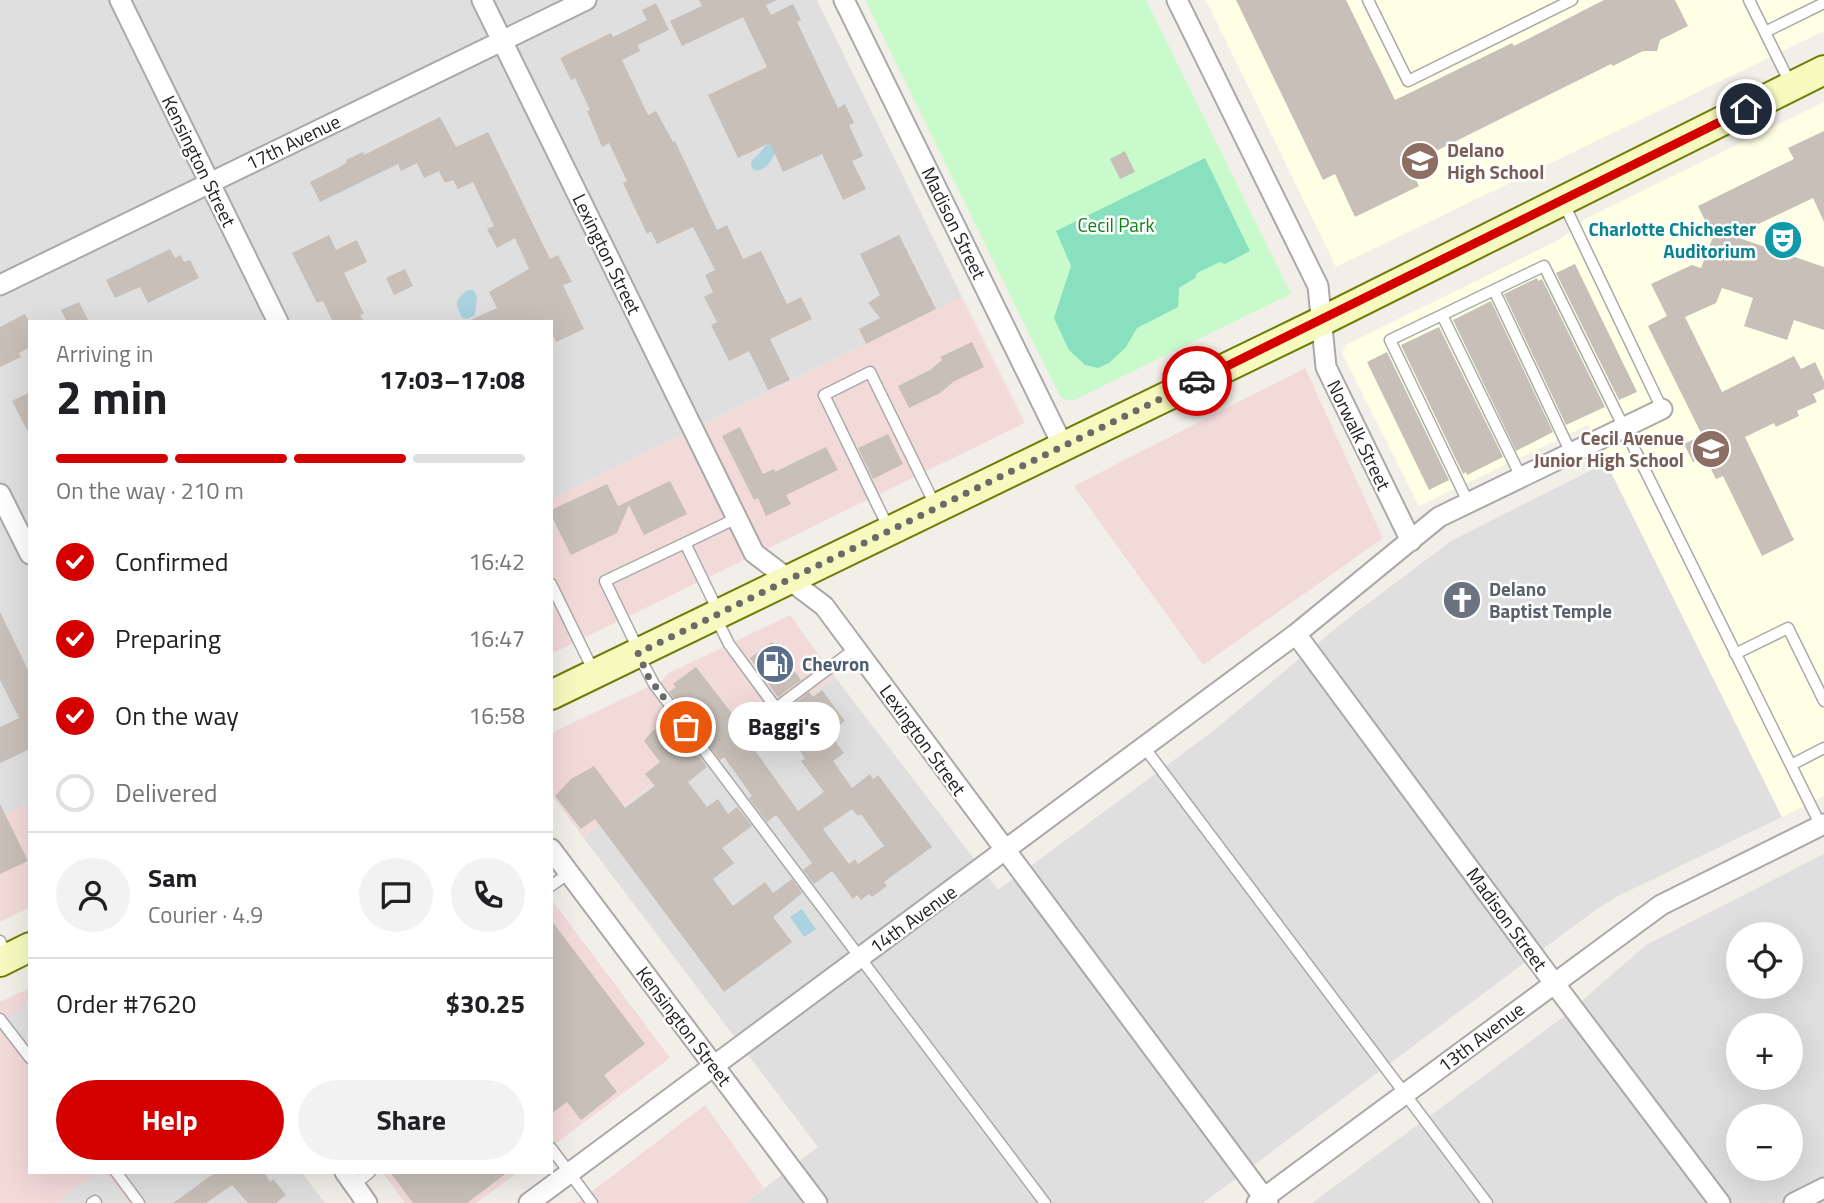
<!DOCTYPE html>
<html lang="en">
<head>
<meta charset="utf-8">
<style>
  :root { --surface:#fff; --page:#f2f2f2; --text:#202124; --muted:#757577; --line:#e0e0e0; --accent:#d40000 }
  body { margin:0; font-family:"Titillium Web",sans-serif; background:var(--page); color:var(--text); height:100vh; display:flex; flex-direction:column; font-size:26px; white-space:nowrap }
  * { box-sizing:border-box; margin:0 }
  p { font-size:23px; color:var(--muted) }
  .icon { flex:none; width:38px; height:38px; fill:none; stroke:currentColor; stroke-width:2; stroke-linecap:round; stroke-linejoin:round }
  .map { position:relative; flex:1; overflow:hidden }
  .details { position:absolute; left:28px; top:320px; width:525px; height:854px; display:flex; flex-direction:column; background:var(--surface); border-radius:0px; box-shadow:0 7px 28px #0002 }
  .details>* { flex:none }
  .fabs { position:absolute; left:1726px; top:922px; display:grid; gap:14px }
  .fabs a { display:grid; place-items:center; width:77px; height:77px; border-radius:50%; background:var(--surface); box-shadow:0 7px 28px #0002; font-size:35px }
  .pin { position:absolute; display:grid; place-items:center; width:60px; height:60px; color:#fff; margin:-30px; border:4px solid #fff; border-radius:50%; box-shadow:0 2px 7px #0007 }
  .courier { position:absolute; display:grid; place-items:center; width:70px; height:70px; margin:-35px; border:5px solid #d40000; border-radius:50%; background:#fff; color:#222; box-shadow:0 2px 9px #0007 }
  .bubble { position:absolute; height:49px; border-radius:24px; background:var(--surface); box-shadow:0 7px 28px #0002; font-size:23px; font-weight:700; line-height:49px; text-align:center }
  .headline em { font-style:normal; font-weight:700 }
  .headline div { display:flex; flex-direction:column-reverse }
  .headline { display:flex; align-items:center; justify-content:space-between; height:119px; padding:0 28px }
  h1 { font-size:46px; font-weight:700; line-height:52px }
  .bar { display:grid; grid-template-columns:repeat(4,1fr); gap:10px 7px; align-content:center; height:84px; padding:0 28px }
  .bar i { height:9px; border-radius:5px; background:var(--line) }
  .bar .on { background:var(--accent) }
  .bar p { grid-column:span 4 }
  .line { display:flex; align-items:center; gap:18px; padding:0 28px; border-top:2px solid var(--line) }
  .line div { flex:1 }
  .round { display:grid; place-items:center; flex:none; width:74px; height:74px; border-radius:37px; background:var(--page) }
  ol { padding:0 28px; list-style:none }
  li { display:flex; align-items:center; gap:21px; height:77px }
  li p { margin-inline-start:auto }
  li .icon { padding:7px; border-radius:50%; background:var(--accent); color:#fff; stroke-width:4 }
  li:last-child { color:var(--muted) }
  li i { width:38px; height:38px; border:4px solid var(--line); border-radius:50% }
  .action { display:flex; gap:14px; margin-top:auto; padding:14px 28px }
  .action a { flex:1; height:80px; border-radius:42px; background:var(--accent); color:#fff; font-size:28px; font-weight:700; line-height:80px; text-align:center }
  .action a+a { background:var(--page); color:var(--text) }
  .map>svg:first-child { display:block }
  .residential { fill:#e0dfdf; fill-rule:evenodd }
  .commercial { fill:#f2dad9 }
  .education { fill:#ffffe5 }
  .park { fill:#c8facc }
  .pitch { fill:#88e0be }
  .parking { fill:#e2e2e2 }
  .water { fill:#aad3df }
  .building { fill:#c7bfb8; fill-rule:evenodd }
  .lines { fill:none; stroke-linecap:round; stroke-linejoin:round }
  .lane-casing { stroke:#a9a9a9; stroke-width:13 }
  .street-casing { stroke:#a9a9a9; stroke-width:23 }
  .secondary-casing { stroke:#707d05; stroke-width:32 }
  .lane { stroke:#fff; stroke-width:10 }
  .street { stroke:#fff; stroke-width:19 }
  .secondary { stroke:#f7fabf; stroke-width:28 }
  .done { stroke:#6b6a68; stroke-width:7; stroke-dasharray:0 12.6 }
  .route { stroke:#d40000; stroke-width:9 }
  .labels { text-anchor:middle; stroke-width:5; stroke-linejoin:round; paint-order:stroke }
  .street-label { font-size:19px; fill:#222; stroke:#fff }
  .education-label { font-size:19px; font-weight:bold; fill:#785e54; stroke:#fff; text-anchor:start }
  .park-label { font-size:19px; fill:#0c8416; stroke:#fff }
  .culture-label { font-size:19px; font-weight:bold; fill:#0d838f; stroke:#fff; text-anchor:end }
  .worship-label { font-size:19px; font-weight:bold; fill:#5b616d; stroke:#fff; text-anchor:start }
  .service-label { font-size:19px; font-weight:bold; fill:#4e5e75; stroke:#fff; text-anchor:start }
</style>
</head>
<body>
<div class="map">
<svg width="1824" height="1203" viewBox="0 0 1824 1203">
  <rect width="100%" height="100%" fill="#f2efe9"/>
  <!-- residential -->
  <path class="residential" d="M0,0H817L962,297L551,499V322H30V803L0,818Z
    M1606,463L1782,817L1618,896L1594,911L1203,1203H745L818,1147L583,837L702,748L716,766L835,677L998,890L1212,732L1342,623L1451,541Z
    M1824,854V1203H1312L1562,1018L1646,945ZM1738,934H1790V987H1738ZM1738,1026H1790V1078H1738ZM1738,1116H1790V1169H1738Z
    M116,1173H302L325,1203H139Z"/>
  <!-- commercial -->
  <path class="commercial" d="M962,297L1025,423L551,654V499Z
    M1305,368L1383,538L1203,665L1074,486Z
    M790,615L835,677L715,766L701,748L583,837L551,794V733L663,680L667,674Z
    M30,803V907L0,922V818Z
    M551,899L670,1058L551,1147Z
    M30,988V1172L116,1173L139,1203H0V1002Z
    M705,1105L764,1188L745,1203H577Z
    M383,1173H517L476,1203H405Z"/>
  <!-- education -->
  <path class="education" d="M1206,0H1824V31L1336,267Z
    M1824,102V796L1782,817L1588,425L1419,506L1342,353L1346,345L1559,240L1585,219Z"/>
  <!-- park -->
  <path class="park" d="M865,0H1146L1291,294L1072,401L1063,399L1059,394Z"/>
  <!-- pitch -->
  <path class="pitch" d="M1205,158L1250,251L1225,264L1220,262L1197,273L1195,278L1179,288L1178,307L1137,328L1126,347L1109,363L1098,368L1085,365L1069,350L1054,318L1071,266L1056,231Z"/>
  <!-- parking -->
  <path class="parking" d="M30,999V1050L7,1020Z
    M97,1172L105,1173L128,1203H57Z"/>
  <!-- water -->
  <path class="water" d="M770,143L777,149C772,159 767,172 754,170L751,166L752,160C760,155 763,146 770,143Z
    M467,290H473L477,296L475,315L468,319L462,318C455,301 454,303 467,290Z
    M802,909L816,929L804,937L790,917Z"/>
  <!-- building -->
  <path class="building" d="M699,0H777L766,5L771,15L793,4L801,20L797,22L838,108L845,104L854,123L849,125L863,156L852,161L866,189L843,200L822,154L783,172L770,143L738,158L708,95L767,67L743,17L682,46L670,21L702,6Z
    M1236,0H1346L1395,100L1512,43L1514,46L1604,0H1675L1688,26L1660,40L1657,51H1643L1613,66L1611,64L1408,165L1419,186L1355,217L1335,174L1323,180Z
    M656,3L669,30L638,45L640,51L622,60L648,115L656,111L673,142L675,141L717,230L727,225L743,259L761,251L787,304L801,297L812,319L770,339L790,380L768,390L749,351L729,361L711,325L717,322L704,297L713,292L705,275L715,270L693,227L657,244L651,231L647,234L623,183L627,181L609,143L602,147L587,111L590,110L575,78L571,80L560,58L611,33L613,37L647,20L642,10Z
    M440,117L456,147L488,132L550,259L558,255L572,282L563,285L584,329L556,342L551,332V322H466L497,308L489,292L529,269L515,238L497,248L487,229L494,226L473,182L458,189L453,180L445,183L439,171L424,178L417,163L401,171L398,164L320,202L310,182L340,167L347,162L346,160L363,152L364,155Z
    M1824,131V222L1813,198L1733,236L1824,267V330L1794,320L1787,340L1744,326L1753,298L1722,288L1716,303L1685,317L1722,392L1794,356L1801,369L1815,362L1824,381V389L1813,394L1817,402L1797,411L1799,416L1776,427L1774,423L1745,437L1794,540L1762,556L1723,476L1716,479L1705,457L1693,462L1684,444L1702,435L1648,326L1667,316L1651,284L1692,265L1701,268L1713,237L1698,206L1794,159L1788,148Z
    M1125,151L1135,172L1120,179L1110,159Z
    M329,235L336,250L357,240L367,262L344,273L364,314L360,315L364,322H333L323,301L317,303L292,253Z
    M899,235L936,309L866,344L859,329L880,318L868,303L880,295L860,254Z
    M170,249L175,258L181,255L184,262L190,260L199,278L148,303L140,287L115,298L106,280Z
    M1575,264L1637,392L1621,399L1619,400L1556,273Z
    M405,269L413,286L394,295L386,278Z
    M1537,278L1538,281L1542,279L1605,407L1566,425L1504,294Z
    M1491,301L1553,432L1516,451L1453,320Z
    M79,302L89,322H67L61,310Z
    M25,314L30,323V347L19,353L21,357L0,367V327Z
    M1439,327L1503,457L1467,475L1466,472L1463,474L1401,345Z
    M972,342L984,367L953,382L940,393L909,408L898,386L930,370L942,360L940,357Z
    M1387,352L1449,480L1429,490L1367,362Z
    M30,392V436L12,401Z
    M740,427L763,474L774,469L775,472L826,447L838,470L786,495L791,504L766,516L758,498L754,500L722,436Z
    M888,434L903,464L873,479L858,448Z
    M670,481L687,514L644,535L629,505L617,533L571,555L551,515V510L607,484L618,506Z
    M0,612L30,674V749L0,763V727L19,718L0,680Z
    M772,642L801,680L778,697L750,658Z
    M696,667L750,737L747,739L798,811L824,792L801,761L805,759L794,741L801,735L787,716L790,713L787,709L809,692L813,697L822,690L845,721L829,733L844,753L833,761L852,788L870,774L873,779L878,775L932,847L884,882L887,886L872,897L869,894L861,900L857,895L853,899L832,871L814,884L803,870L812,863L776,815L767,822L749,798L752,796L724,757L720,760L669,692L676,687L673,684ZM852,809L858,816L861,814L884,846L858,864L855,859L849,864L823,829Z
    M673,722L707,767L688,782L707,807L718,799L728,814L737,807L752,826L722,848L734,863L713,879L733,906L765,882L773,893L792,879L802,893L773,917L792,942L724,992L595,819L581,829L555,796L571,779L594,766L625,808L655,786L645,774L660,762L644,741L652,731Z
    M0,804L28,861L0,874Z
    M551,920L645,1044L604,1075L617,1092L581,1120L567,1102L551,1114Z
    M216,1172H264L270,1182L273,1179L286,1195L276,1203H248L232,1185L206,1203H173Z
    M390,1172H508L467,1203H413Z"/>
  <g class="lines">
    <!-- lane casing -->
    <g class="lane-casing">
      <path id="lane" d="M1368,0L1408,81L1572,0
        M1749,0L1790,83
        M1765,32L1824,3
        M1564,204L1662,409
        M1494,290L1571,453
        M1442,315L1521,477
        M1468,502L1390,340L1544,266L1821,826
        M888,527L824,395L870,372L936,507
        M685,543L737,518
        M551,584L594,672
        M715,616L729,644L776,708L856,648
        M639,651L605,581L685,543L719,613
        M1735,654L1788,628L1824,701
        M639,656L654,684L1045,1203
        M1144,747L1487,1203
        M1791,765L1824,748
        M551,886L569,873
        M0,941L8,957
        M0,1019L30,1058
        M551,1148L592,1203
        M116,1172L139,1203
        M354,1185L370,1172
        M92,1203L95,1201L96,1203"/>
    </g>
    <!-- street casing -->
    <g class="street-casing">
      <path id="street" d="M120,0L278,322
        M482,0L754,553L824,606L1268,1203
        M844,0L1063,446
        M1177,0L1318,286L1326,367L1411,541
        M0,285L586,0
        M0,494L30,554
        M1296,634L1554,983L1720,1203
        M551,849L817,1203
        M345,1172L367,1203
        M529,1203L1296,634L1439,517L1662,409
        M1257,1203L1661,905L1824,824
        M1794,1203L1824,1188"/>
    </g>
    <!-- secondary casing -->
    <g class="secondary-casing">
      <path id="secondary" d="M551,695L1320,322L1824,70
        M0,962L30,947"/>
    </g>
    <!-- lane -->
    <use href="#lane" class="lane"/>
    <!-- street -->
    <use href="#street" class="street"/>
    <!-- secondary -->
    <use href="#secondary" class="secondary"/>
  </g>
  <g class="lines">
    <!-- done -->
    <path class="done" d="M686,727L649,678L638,653L1197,381"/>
    <!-- route -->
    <path class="route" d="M1197,381L1746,109"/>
  </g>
  <!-- icons -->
  <defs>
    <g id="school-disc" transform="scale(2.0125)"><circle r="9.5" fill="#8d6e63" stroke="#fff"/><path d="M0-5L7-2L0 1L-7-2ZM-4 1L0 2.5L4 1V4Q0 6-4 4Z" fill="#fff"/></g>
    <g id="theatre-disc" transform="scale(2.0125)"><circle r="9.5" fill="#0f9aa8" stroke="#fff"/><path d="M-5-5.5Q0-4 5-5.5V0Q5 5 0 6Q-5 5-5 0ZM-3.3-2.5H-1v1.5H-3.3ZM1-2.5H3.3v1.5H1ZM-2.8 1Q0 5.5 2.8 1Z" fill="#fff"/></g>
    <g id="church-disc" transform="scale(2.0125)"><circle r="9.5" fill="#6b7280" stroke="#fff"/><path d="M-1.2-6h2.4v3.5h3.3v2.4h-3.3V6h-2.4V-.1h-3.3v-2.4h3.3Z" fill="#fff"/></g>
    <g id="fuel-disc" transform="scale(2.0125)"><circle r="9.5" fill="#5c6f8a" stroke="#fff"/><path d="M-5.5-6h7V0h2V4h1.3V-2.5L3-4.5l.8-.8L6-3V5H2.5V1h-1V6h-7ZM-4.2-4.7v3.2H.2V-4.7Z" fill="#fff"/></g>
  </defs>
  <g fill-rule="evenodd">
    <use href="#school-disc" x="1420" y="161"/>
    <use href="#theatre-disc" x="1783" y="240"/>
    <use href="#school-disc" x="1711" y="449"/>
    <use href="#church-disc" x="1462" y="600"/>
    <use href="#fuel-disc" x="775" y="664"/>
  </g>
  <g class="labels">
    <!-- street labels -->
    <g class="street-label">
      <text transform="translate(293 142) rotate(-26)" y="7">17th Avenue</text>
      <text transform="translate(199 161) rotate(64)" y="7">Kensington Street</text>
      <text transform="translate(954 223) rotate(64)" y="7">Madison Street</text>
      <text transform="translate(607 254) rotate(64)" y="7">Lexington Street</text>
      <text transform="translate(1359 435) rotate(64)" y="7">Norwalk Street</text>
      <text transform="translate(923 740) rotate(54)" y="7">Lexington Street</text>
      <text transform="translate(913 919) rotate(-36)" y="7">14th Avenue</text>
      <text transform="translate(1507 919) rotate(54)" y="7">Madison Street</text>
      <text transform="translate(684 1026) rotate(53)" y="7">Kensington Street</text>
      <text transform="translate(1481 1037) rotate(-37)" y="7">13th Avenue</text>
    </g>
    <!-- education labels -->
    <g class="education-label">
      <text x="1447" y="157">Delano<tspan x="1447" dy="22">High School</tspan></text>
      <text x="1684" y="445" text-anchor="end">Cecil Avenue<tspan x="1684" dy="22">Junior High School</tspan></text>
    </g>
    <!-- park labels -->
    <g class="park-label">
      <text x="1116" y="232">Cecil Park</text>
    </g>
    <!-- culture labels -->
    <g class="culture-label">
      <text x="1756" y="236">Charlotte Chichester<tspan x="1756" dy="22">Auditorium</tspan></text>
    </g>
    <!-- worship labels -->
    <g class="worship-label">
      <text x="1489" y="596">Delano<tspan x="1489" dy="22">Baptist Temple</tspan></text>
    </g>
    <!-- service labels -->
    <g class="service-label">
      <text x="802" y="671">Chevron</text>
    </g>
  </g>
</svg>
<div class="fabs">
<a><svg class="icon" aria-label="locate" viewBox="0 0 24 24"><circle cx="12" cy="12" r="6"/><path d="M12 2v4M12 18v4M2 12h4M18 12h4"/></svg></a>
<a>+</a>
<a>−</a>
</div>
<div class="pin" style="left:686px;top:727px;background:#ea580c"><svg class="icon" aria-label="bag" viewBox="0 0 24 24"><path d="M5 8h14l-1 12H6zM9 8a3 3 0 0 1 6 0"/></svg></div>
<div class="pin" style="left:1746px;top:109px;background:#1f2937"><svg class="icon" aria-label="home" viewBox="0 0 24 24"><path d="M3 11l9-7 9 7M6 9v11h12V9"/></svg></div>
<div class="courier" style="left:1197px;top:381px"><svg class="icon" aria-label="car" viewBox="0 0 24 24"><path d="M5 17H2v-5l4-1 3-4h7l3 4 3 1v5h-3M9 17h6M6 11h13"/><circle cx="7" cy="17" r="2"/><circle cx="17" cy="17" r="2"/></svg></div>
<div class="bubble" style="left:728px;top:702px;width:112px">Baggi's</div>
<section class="details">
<div class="headline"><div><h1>2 min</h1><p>Arriving in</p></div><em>17:03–17:08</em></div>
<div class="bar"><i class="on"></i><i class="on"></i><i class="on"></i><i></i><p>On the way · 210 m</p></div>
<ol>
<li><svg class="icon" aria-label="check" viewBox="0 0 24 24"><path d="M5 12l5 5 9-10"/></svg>Confirmed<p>16:42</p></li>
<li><svg class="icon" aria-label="check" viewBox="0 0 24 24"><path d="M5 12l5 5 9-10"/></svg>Preparing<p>16:47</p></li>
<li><svg class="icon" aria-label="check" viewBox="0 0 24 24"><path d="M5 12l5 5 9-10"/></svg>On the way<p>16:58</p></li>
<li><i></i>Delivered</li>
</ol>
<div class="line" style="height:126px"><a class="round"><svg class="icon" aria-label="person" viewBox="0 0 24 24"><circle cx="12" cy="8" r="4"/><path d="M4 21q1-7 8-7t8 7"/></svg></a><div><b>Sam</b><p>Courier · 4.9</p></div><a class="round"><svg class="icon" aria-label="chat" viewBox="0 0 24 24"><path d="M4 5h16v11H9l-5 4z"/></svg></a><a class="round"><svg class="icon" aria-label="phone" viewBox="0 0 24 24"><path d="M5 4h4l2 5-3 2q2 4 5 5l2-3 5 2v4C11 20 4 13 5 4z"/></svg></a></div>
<div class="line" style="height:91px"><div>Order #7620</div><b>$30.25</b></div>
<div class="action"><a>Help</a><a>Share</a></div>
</section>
</div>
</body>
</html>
